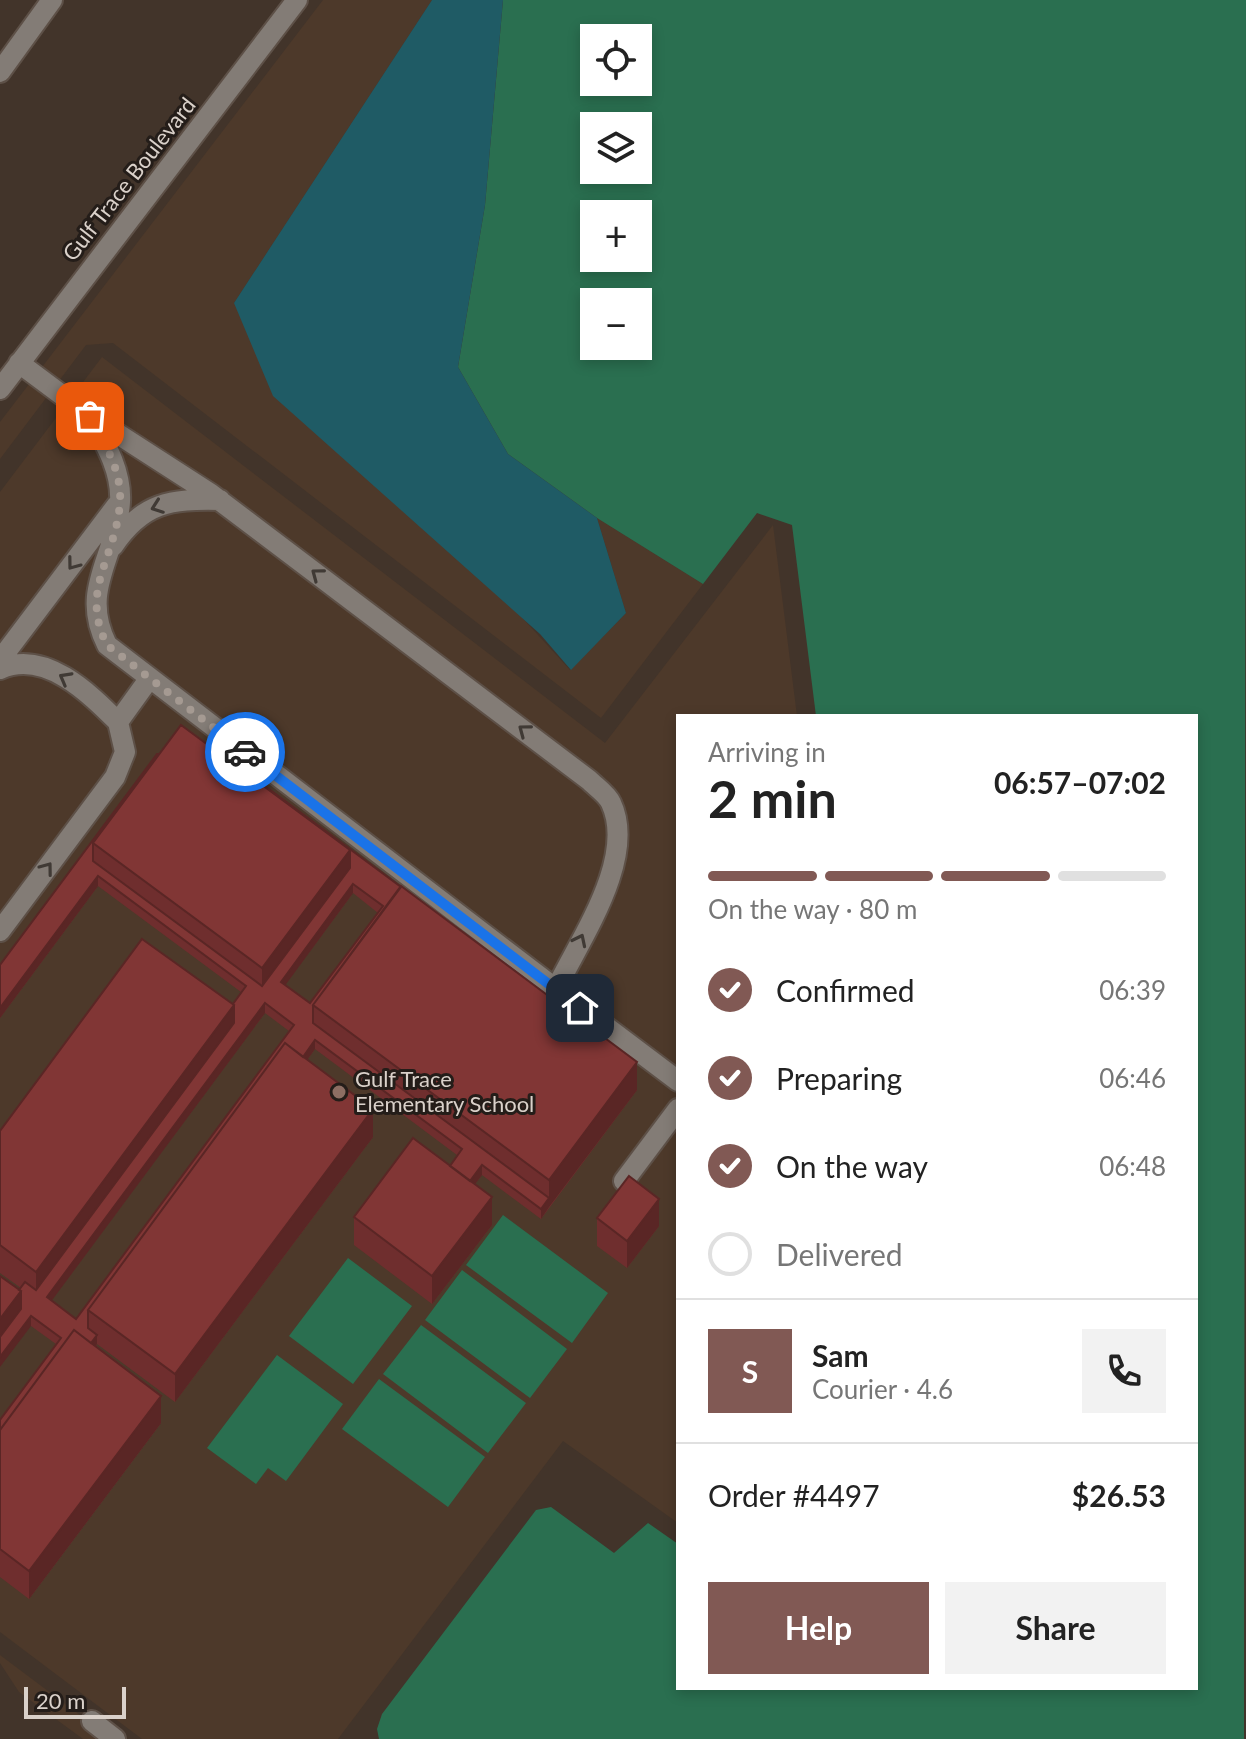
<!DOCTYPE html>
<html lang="en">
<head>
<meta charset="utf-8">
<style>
  :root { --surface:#fff; --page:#f2f2f2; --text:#222; --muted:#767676; --line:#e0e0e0; --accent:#815954 }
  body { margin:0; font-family:Lato,sans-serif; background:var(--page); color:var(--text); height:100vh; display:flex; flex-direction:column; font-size:30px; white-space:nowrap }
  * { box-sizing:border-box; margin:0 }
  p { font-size:26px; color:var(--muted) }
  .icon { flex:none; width:44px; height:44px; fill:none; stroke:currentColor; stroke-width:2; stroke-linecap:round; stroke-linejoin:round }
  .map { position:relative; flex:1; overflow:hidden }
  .side { position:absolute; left:676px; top:714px; width:522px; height:976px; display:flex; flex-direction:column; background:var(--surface); border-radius:0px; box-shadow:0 4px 12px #0003 }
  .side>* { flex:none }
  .tools { position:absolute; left:580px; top:24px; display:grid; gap:16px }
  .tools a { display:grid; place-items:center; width:72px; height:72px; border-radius:0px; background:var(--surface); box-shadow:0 4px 12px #0003; font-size:40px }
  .scale { position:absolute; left:24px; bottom:20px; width:102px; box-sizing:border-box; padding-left:8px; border:4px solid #dad1ca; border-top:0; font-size:22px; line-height:28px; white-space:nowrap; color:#dad1ca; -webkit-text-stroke:6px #241d19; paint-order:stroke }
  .pin { position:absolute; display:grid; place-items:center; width:68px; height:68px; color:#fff; margin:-34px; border-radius:16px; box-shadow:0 4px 12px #0006 }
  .courier { position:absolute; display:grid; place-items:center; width:80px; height:80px; margin:-40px; border:6px solid #1a73e8; border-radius:50%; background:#fff; color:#222; box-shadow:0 2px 10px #0007 }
  .headline em { font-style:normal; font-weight:700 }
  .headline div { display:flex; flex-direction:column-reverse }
  .headline { display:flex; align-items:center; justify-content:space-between; height:136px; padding:0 32px }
  h1 { font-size:52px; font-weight:700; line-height:60px }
  .bar { display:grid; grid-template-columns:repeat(4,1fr); gap:12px 8px; align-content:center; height:96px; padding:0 32px }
  .bar i { height:10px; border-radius:6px; background:var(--line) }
  .bar .active { background:var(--accent) }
  .bar p { grid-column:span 4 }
  .line { display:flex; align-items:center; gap:20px; padding:0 32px; border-top:2px solid var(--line) }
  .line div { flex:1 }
  .round { display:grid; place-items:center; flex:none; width:84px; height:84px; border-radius:0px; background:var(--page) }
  ol { padding:0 32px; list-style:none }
  li { display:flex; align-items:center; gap:24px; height:88px }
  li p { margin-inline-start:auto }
  li .icon { padding:8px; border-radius:50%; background:var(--accent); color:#fff; stroke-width:4 }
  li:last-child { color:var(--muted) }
  li i { width:44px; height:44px; border:4px solid var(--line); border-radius:50% }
  .action { display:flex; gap:16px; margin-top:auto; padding:16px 32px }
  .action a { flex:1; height:92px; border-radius:0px; background:var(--accent); color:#fff; font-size:32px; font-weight:700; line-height:92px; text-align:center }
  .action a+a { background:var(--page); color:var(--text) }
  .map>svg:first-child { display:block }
  .built { fill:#4d392a }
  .green { fill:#2a6f50; fill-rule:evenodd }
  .water { fill:#1f5b65 }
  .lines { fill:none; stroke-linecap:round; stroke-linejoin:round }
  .minor-casing { stroke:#5d5047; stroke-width:24 }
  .minor { stroke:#837c76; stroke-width:20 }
  .wall { fill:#6f2e2e; fill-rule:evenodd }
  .shaded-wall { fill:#5a2625 }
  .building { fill:#813635; stroke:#5a2625; stroke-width:2; fill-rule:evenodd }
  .oneway { stroke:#403a35 }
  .done { stroke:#a59a92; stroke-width:8; stroke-dasharray:0 14.4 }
  .route { stroke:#1a73e8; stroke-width:10 }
  .education-dot { fill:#8d6e63; stroke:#241d19; stroke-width:3 }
  .labels { text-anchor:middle; stroke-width:6; stroke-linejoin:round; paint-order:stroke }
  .street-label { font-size:22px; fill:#dad1ca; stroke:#241d19 }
  .poi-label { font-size:22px; fill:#dad1ca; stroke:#241d19; text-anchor:start }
</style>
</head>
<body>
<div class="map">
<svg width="1246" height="1739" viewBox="0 0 1246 1739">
  <rect width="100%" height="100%" fill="#42342a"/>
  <!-- built -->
  <path class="built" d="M323,0H432L234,303L570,670L626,613L597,518L703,584L601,718L113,343L86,345L0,459V422Z
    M102,357L605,743L773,525L797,716H678V1523L563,1441L338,1739H142L0,1632V492Z
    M0,1655L112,1739H83L19,1692L0,1663Z"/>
  <!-- green -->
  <path class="green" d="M503,0H1246L1244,1739H379L377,1729L382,1714L536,1510L551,1507L614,1553L648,1523L678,1544V1688H1196V716H816L792,525L757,513L703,584L597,518L508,454L458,367L485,205ZM594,38H638V82H594ZM594,126H638V170H594ZM594,214H638V258H594ZM594,302H638V346H594Z
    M503,1215L608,1293L572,1343L466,1265Z
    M348,1258L412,1306L353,1384L289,1336Z
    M462,1270L567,1349L530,1398L425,1320Z
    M421,1325L526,1403L488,1453L383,1374Z
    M277,1355L343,1404L286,1481L268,1468L256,1484L207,1448Z
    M379,1379L485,1457L448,1507L342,1429Z"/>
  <!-- water -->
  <path class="water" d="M432,0H503L485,205L458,367L508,454L597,518L626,613L571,670L540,634L273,396L234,303Z"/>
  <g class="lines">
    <!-- minor casing -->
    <g class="minor-casing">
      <path id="minor" d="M0,72L52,0
        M19,363L90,416L211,494L589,780C596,787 607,794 611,803C637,858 580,939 556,989L107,645C79,589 116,559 120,502C122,471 105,443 90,416
        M0,389L297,0
        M113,546C143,502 170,499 220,500
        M0,660L117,505
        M0,669C45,649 89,693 118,722
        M0,931L115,777L125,752L118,722L149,679
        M556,989L678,1081
        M624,1181L678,1109
        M92,1721L115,1739"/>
    </g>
    <!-- minor -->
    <use href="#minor" class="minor"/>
  </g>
  <!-- wall -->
  <path class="wall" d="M181,725L637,1090L541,1219L482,1175L475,1184L492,1225L432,1304L354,1245V1217L450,1166L457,1155L315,1049L307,1060L373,1137L175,1402L97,1344L96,1346L161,1423L29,1599L0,1577V1420L56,1344L31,1326L19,1290L21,1288L0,1273V1131L233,1004L241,992L98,886L0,1018V965ZM353,893L378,913L310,1003L285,985ZM265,1013L289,1031L76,1319L51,1301Z
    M597,1218L659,1226L627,1268L597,1246Z"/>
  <!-- shaded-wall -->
  <path class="shaded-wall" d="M350,850V877L262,995V968Z
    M98,876V886L0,1018V1008Z
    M353,884V893L281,991V982Z
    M265,1003V1013L47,1307V1297Z
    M234,1005V1033L36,1299V1272Z
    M315,1040V1049L294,1078V1068Z
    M637,1062V1090L549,1207V1180Z
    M373,1109V1137L175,1402V1374Z
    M482,1165V1175L462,1201V1192Z
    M492,1197V1225L432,1304V1276Z
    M549,1198V1207L541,1219V1209Z
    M659,1199V1226L627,1268V1241Z
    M21,1291V1319L0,1347V1319Z
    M31,1316V1326L0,1367V1357Z
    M97,1335V1344L83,1364V1354Z
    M161,1396V1423L29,1599V1571Z"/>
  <!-- building -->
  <path class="building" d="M181,725L350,850L262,968L93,843Z
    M157,754H159L93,843V861L262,986L350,868V850L250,775L401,887L313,1005V1023L549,1198L541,1209L482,1165L470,1181L450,1166L462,1149L315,1040L303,1057L285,1043L88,1310V1328L97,1335L91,1343L74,1330L0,1430V1420L61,1338L31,1316L0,1357V1337L21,1309V1291L19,1290L25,1282L36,1290L234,1023V1005L233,1004L246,986L98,876L0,1008V965ZM353,884L383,906L310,1003L281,982ZM265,1003L294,1025L76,1319L47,1297Z
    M401,886L637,1062L549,1180L313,1005Z
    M142,939L234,1005L36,1272L0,1245V1131Z
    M285,1043L373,1109L175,1374L88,1310Z
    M413,1138L492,1197L432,1276L354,1217Z
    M629,1176L659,1199L627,1241L597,1218Z
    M0,1276L21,1291L0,1319Z
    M74,1330L161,1396L29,1571L0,1549V1430Z"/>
  <!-- one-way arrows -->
  <defs><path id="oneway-chevron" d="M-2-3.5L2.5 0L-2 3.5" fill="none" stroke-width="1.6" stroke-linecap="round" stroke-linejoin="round" transform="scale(2)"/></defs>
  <g class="oneway">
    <use href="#oneway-chevron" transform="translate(157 507) rotate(160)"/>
    <use href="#oneway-chevron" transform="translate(73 564) rotate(127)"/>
    <use href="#oneway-chevron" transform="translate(317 574) rotate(-143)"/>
    <use href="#oneway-chevron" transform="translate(65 678) rotate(-151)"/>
    <use href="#oneway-chevron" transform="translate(524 730) rotate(-143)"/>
    <use href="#oneway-chevron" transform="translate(47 868) rotate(-53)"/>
    <use href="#oneway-chevron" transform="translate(580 940) rotate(-64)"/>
  </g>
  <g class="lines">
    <!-- done -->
    <path class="done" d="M90,416C104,443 122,470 120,502C116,559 79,589 107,645L245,752"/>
    <!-- route -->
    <path class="route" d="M245,752L580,1008"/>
  </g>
  <!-- markers -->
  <circle class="education-dot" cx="339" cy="1092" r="8"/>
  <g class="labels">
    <!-- street labels -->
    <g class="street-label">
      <text transform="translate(129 179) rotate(-52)" y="8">Gulf Trace Boulevard</text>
    </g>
    <!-- poi labels -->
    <g class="poi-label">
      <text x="355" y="1087">Gulf Trace<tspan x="355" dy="25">Elementary School</tspan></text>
    </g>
  </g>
</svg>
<div class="tools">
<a><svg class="icon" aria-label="locate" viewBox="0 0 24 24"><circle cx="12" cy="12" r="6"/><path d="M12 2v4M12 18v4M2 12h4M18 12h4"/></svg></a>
<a><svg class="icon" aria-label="layers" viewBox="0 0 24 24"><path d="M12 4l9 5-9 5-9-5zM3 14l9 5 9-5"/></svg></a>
<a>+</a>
<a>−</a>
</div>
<div class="scale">20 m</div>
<div class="pin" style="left:90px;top:416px;background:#ea580c"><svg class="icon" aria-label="bag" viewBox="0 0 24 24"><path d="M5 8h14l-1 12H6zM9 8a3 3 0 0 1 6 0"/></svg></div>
<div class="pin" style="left:580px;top:1008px;background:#1f2937"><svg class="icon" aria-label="home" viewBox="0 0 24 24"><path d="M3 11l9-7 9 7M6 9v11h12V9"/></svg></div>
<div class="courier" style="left:245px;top:752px"><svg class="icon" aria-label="car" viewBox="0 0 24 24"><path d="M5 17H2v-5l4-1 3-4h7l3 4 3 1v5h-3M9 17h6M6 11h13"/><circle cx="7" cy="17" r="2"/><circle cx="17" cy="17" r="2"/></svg></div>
<section class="side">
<div class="headline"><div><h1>2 min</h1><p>Arriving in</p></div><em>06:57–07:02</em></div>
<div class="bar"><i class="active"></i><i class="active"></i><i class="active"></i><i></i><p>On the way · 80 m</p></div>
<ol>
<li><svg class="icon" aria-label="check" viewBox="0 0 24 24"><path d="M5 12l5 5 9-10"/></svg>Confirmed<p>06:39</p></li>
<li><svg class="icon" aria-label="check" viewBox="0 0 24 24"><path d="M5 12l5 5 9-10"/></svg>Preparing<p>06:46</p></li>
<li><svg class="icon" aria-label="check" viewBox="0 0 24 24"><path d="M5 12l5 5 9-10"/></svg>On the way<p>06:48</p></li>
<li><i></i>Delivered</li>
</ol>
<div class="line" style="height:144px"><b class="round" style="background:var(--accent);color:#fff">S</b><div><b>Sam</b><p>Courier · 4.6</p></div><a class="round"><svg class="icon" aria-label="phone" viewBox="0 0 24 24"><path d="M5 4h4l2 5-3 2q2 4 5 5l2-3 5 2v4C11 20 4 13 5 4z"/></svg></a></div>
<div class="line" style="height:104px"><div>Order #4497</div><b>$26.53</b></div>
<div class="action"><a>Help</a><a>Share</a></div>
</section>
</div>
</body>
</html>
